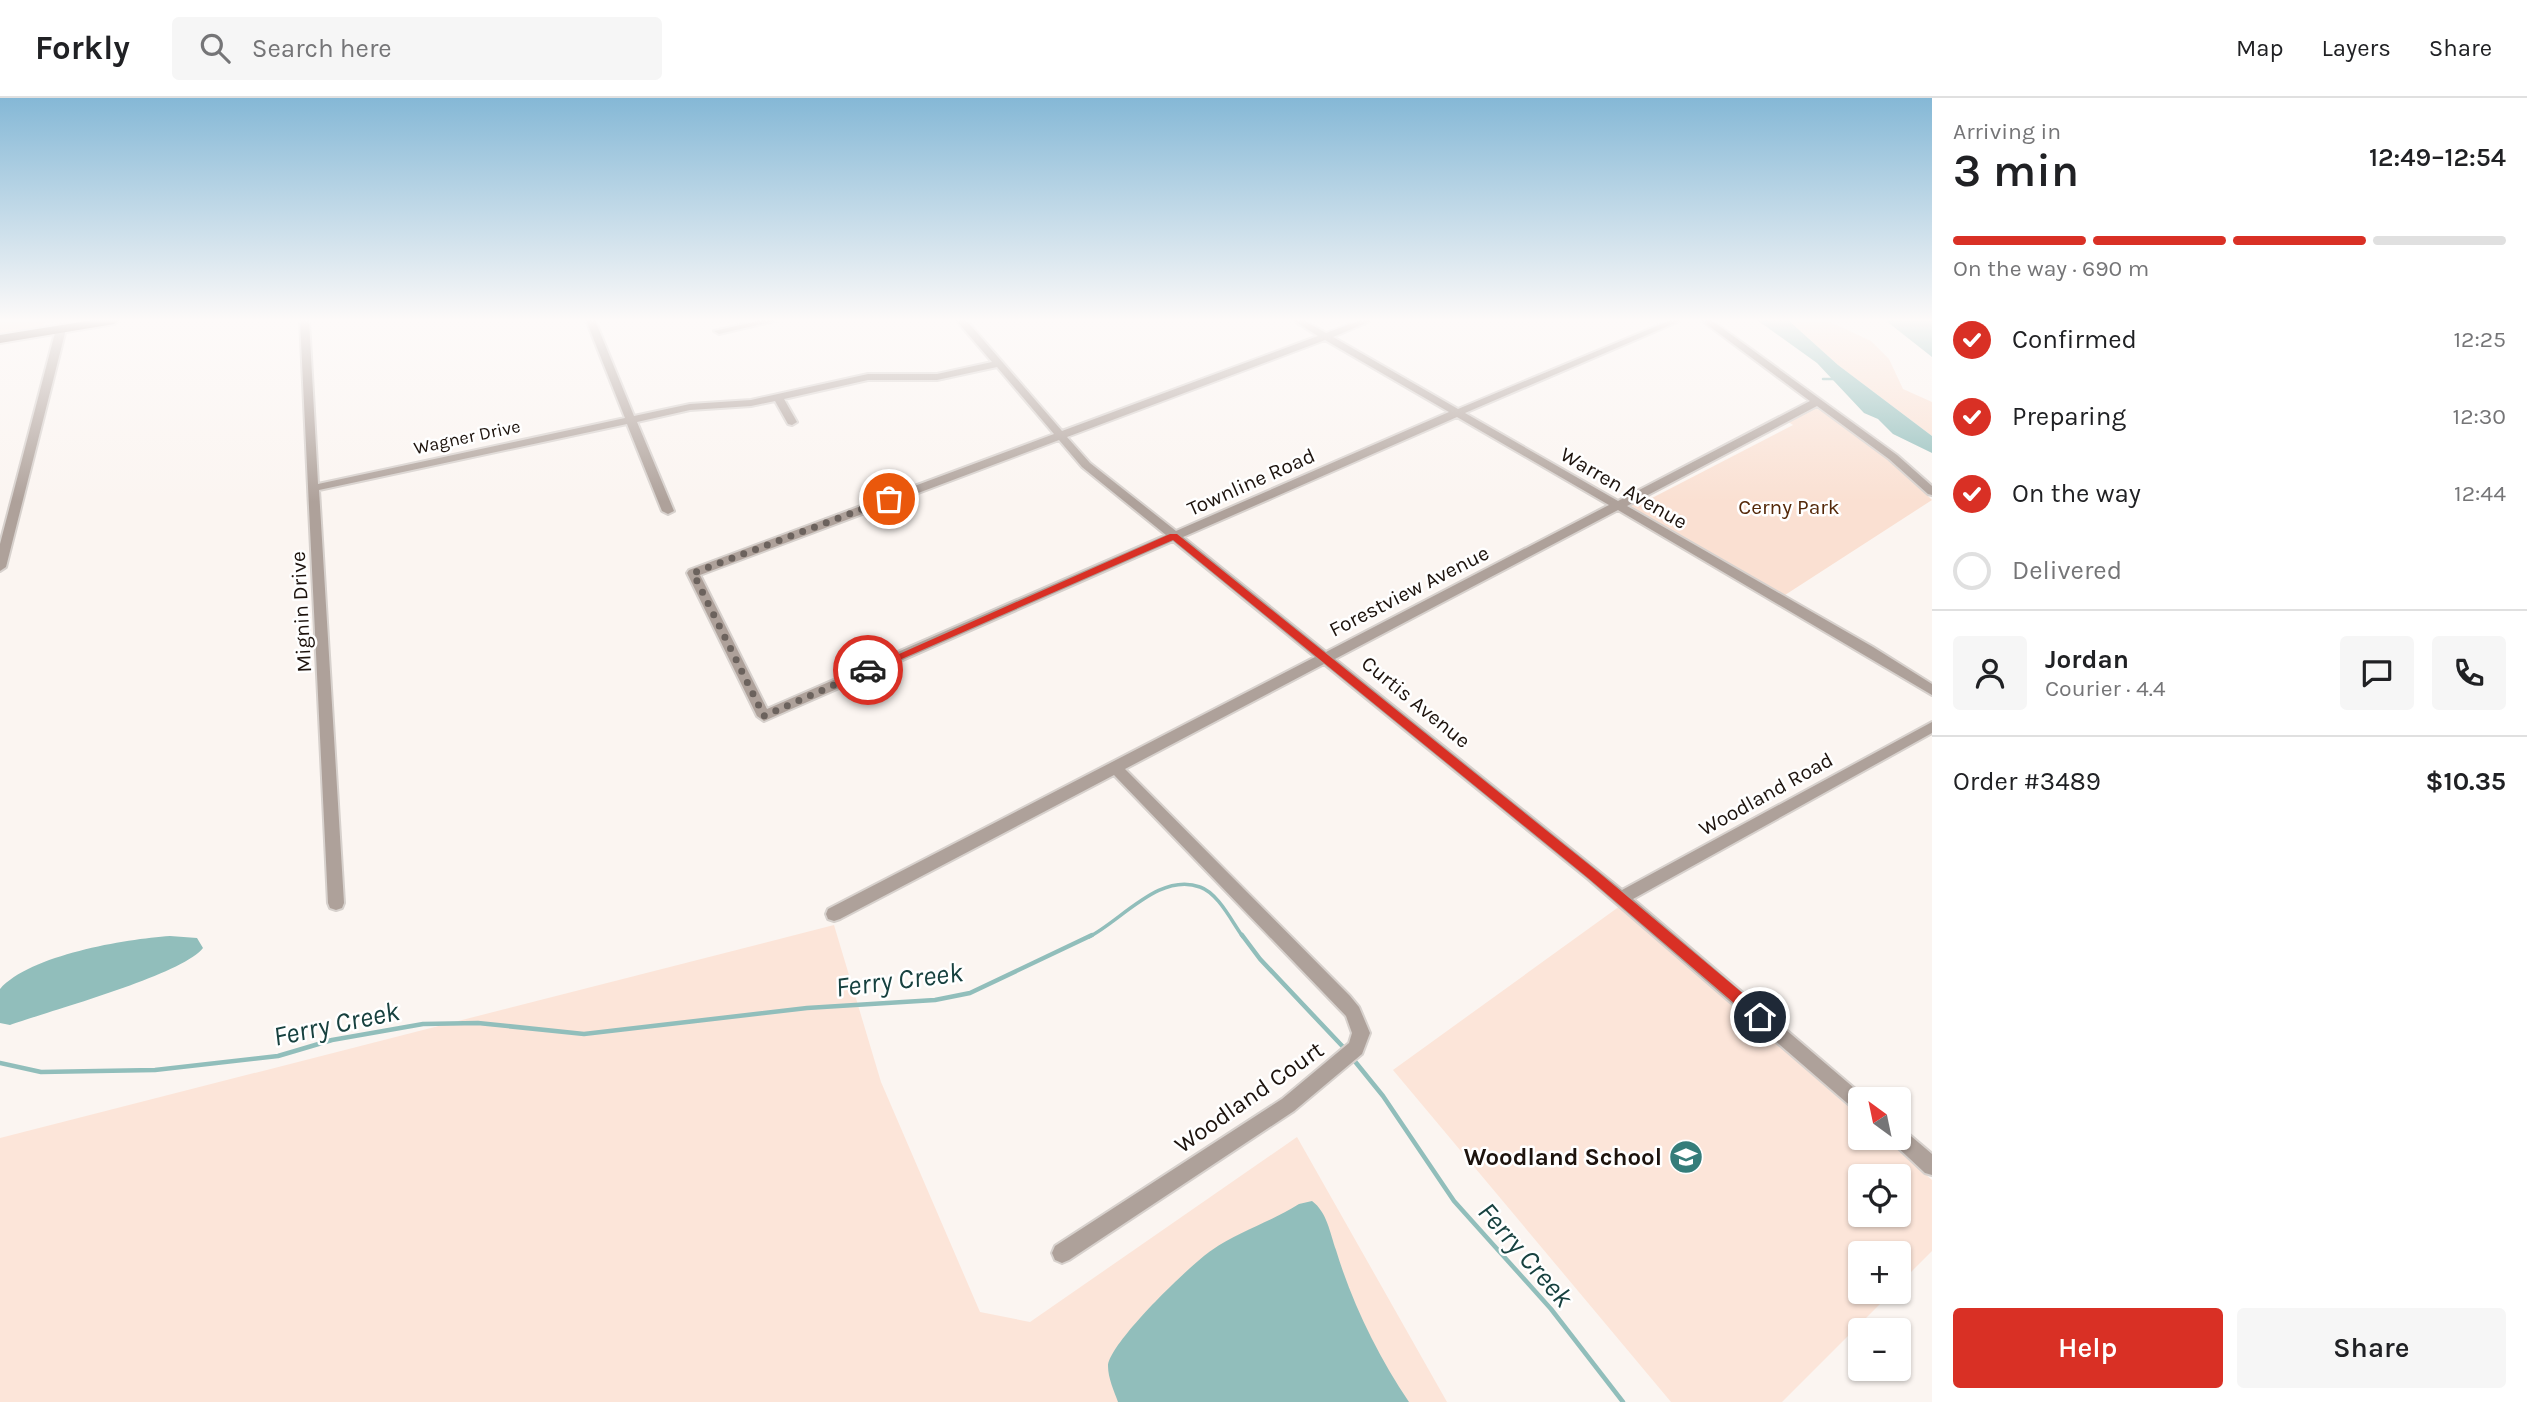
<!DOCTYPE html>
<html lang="en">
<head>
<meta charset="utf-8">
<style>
  :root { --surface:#fff; --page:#f6f6f6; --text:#202124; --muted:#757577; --line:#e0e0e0; --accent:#d93025 }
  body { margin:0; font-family:Karla,sans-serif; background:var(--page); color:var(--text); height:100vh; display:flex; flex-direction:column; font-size:26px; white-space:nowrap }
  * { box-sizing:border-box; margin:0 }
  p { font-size:23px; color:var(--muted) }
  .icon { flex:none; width:38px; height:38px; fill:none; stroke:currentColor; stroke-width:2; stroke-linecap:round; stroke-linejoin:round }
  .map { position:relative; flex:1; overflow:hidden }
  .sheet { display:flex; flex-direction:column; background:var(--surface); width:595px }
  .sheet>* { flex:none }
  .needle { width:46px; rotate:327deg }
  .controls { position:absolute; left:1848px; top:989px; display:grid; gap:14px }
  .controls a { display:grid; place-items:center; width:63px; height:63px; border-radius:7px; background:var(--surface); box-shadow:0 2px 5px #0004; font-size:35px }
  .pin { position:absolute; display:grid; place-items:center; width:60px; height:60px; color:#fff; margin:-30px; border:4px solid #fff; border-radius:50%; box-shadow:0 2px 7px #0007 }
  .courier { position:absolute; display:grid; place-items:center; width:70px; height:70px; margin:-35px; border:5px solid #d93025; border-radius:50%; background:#fff; color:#222; box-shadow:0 2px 9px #0007 }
  .summary em { font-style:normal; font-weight:600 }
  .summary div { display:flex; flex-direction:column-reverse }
  .summary { display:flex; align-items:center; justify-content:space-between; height:119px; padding:0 21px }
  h1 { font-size:46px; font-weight:600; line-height:52px }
  .bar { display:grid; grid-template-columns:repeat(4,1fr); gap:10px 7px; align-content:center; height:84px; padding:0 21px }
  .bar i { height:9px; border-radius:5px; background:var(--line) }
  .bar .current { background:var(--accent) }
  .bar p { grid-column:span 4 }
  .line { display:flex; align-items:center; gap:18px; padding:0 21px; border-top:2px solid var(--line) }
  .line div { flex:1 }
  .round { display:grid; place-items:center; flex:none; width:74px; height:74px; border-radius:7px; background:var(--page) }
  ol { padding:0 21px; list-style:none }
  li { display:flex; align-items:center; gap:21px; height:77px }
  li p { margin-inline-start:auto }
  li .icon { padding:7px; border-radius:50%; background:var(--accent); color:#fff; stroke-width:4 }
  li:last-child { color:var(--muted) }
  li i { width:38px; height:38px; border:4px solid var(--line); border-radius:50% }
  .action { display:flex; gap:14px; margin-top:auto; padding:14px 21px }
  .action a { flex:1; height:80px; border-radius:7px; background:var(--accent); color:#fff; font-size:28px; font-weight:600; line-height:80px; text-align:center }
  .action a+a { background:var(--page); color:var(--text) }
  header { display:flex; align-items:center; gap:42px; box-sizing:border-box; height:98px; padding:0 35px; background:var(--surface); border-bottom:2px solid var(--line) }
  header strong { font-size:33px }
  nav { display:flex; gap:38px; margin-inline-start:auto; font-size:24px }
  .search { width:490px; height:63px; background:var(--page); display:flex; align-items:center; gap:18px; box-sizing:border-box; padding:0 24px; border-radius:7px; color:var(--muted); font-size:26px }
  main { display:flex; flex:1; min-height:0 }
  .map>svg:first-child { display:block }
  .built { fill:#fce5d9; fill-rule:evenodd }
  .green { fill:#fae0d2 }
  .water { fill:#91bebb }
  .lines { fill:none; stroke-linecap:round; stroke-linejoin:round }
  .stream-far2 { stroke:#91bebb; stroke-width:2.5 }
  .stream-far1 { stroke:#91bebb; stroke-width:3.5 }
  .stream { stroke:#91bebb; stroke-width:4.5 }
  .minor-casing { stroke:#d7d1cd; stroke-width:4 }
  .major-casing { stroke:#d7d1cd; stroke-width:4 }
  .minor { fill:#aea19a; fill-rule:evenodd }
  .major { fill:#715c50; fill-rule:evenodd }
  .route { fill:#d93025 }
  .done { stroke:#6b625d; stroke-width:7; stroke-dasharray:0 12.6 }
  .labels { text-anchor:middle; stroke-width:5; stroke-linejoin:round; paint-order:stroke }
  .far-street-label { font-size:18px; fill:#1d130d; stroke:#fff }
  .street-label { font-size:21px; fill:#1d130d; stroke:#fff }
  .park-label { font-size:21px; fill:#542809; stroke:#fff }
  .near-street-label { font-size:24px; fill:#1d130d; stroke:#fff }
  .near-poi-label { font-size:24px; font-weight:bold; fill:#1d130d; stroke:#fff; text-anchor:end }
  .near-water-label { font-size:28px; font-style:italic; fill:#17413f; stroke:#fff }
</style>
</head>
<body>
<header>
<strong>Forkly</strong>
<div class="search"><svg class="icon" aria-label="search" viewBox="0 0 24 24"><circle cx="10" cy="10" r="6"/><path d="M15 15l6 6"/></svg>Search here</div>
<nav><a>Map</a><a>Layers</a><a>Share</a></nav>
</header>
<main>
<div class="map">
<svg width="1932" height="1304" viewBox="0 0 1932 1304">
  <rect width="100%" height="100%" fill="#fbf5f1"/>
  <!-- built -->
  <path class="built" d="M1620,808L1860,1019V1040H1884L1932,1082V1153L1899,1186V1155H1860V1194H1892L1782,1304H1671L1393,972ZM1860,1078H1899V1116H1860Z
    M834,827L881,984L980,1214L1030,1224L1297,1039L1447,1304H0V1040Z"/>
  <!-- green -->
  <path class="green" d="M0,222H44L43,232L0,239Z
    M1788,222H1826L1871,243L1889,261L1903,291L1932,304V338L1838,267Z
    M1815,310L1828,316L1897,367L1932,402L1785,497L1642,415L1637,416L1629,411L1631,406L1647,397L1652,400L1793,327L1787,323Z"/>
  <!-- water -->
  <path class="water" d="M1757,222H1788L1838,267L1932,338V355L1893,336L1878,321L1864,315L1817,265Z
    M1885,222L1932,223V259Z
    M170,838L197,840L203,850C182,877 49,913 10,927L0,925V891C30,857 125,841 170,838Z
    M1312,1103C1327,1114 1330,1135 1336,1152C1352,1205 1378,1258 1409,1304H1118C1114,1293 1108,1280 1108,1268C1109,1245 1191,1166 1212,1152C1239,1133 1271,1124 1299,1106Z"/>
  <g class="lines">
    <!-- stream-far2 -->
    <path class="stream-far2" d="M1823,281H1835"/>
    <!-- stream-far1 -->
    <path class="stream-far1" d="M1089,839C1122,822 1160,774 1200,789C1218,795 1232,824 1243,839"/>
    <!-- stream -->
    <path class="stream" d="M1242,837L1260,861L1346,952
      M1353,961L1383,998L1454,1103L1551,1211L1623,1304
      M0,965L41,974L155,972L278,958L332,942L423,926L478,925L584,936L807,910L935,902L970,895L1092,837"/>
    <!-- minor casing -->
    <g class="minor-casing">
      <path id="minor" d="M300,222H309L318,386L625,320L586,222H595L634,318L690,306L751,302L868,276H937L992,264L956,222H966L1062,333L1318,238L1293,222H1303L1326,235L1361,222H1373L1333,239L1458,311L1671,222H1682L1465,315L1618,403L1810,303L1701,222H1711L1897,357L1932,388V397L1928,396L1889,361L1817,308L1627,408L1873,549L1932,586V597L1618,412L1335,561L1622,792L1932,624V635L1633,801L1867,1001H1860V1014L1854,1011L1588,781L1324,566L1125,671L1350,898L1359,909L1370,935L1362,956L1294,1013L1069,1162L1062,1165L1055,1162L1052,1155L1055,1148L1282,1001L1349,945L1352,935L1346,918L1114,677L840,821L834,823L828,821L826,816L828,811L1315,559L1173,443L764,623L757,618L687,475L689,472L1054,336L997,269L937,282H868L784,301L797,324L792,327L788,326L775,303L751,308L690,312L637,324L674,413L668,416L662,413L627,326L319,392L344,805L342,810L336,812L330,810L328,805ZM1325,242L1449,314L1176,433L1090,365L1067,339ZM1457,319L1609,407L1326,554L1183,439ZM1059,342L1082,369L1166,437L767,611L700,477Z
        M762,222H779L719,236L714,233Z
        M61,228L66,231L6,469L0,473V446L56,231Z
        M1899,1030L1905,1033L1932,1056V1077L1925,1075L1893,1045L1890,1040H1899Z"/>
    </g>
    <!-- major casing -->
    <g class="major-casing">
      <path id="major" d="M93,222H120L114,226L0,245V237Z"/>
    </g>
    <!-- minor -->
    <use href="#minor" class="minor"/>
    <!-- major -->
    <use href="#major" class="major"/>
  </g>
  <!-- sky -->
  <linearGradient id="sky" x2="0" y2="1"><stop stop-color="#85b8d6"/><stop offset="0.55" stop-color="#fdfaf9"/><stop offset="1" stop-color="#fdfaf9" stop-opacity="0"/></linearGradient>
  <rect width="1932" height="404" fill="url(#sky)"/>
  <!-- route -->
  <path class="route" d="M1170,436H1177L1597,773L1765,914V923H1755L1588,780L1173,442L872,574L868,575L863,572Z"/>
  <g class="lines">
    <!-- done -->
    <path class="done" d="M868,572L764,618L693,475L889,401"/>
  </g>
  <!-- icons -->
  <defs>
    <g id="school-disc" transform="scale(1.75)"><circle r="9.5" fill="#357d7a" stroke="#fff"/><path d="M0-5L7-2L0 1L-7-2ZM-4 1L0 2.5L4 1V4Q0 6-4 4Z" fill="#fff"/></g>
  </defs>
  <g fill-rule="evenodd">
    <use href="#school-disc" x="1686" y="1059"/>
  </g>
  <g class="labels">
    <!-- far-street labels -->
    <g class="far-street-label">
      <text transform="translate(467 339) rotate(-12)" y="6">Wagner Drive</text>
    </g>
    <!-- street labels -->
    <g class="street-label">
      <text transform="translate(1251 384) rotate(-24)" y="7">Townline Road</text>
      <text transform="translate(1624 390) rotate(30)" y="7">Warren Avenue</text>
      <text transform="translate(1409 493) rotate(-27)" y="7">Forestview Avenue</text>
      <text transform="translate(301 514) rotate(-93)" y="7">Mignin Drive</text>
      <text transform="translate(1416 604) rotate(39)" y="7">Curtis Avenue</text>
      <text transform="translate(1766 696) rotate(-29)" y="7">Woodland Road</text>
    </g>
    <!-- park labels -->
    <g class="park-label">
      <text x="1789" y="416">Cerny Park</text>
    </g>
    <!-- near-street labels -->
    <g class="near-street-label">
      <text transform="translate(1249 999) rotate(-35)" y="8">Woodland Court</text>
    </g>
    <!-- near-poi labels -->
    <g class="near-poi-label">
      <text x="1662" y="1067">Woodland School</text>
    </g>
    <!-- near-water labels -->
    <g class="near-water-label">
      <text transform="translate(899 881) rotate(-7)" y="10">Ferry Creek</text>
      <text transform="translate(336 925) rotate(-12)" y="10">Ferry Creek</text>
      <text transform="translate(1526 1156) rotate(49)" y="10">Ferry Creek</text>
    </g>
  </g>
</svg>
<div class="controls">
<a><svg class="needle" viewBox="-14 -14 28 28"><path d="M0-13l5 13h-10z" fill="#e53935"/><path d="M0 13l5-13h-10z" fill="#757577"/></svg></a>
<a><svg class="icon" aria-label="locate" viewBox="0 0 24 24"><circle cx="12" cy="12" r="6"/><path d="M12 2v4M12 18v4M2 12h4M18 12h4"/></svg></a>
<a>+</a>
<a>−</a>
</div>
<div class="pin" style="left:889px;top:401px;background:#ea580c"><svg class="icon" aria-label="bag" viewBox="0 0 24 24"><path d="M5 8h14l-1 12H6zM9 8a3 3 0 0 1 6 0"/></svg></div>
<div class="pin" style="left:1760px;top:919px;background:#1f2937"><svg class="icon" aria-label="home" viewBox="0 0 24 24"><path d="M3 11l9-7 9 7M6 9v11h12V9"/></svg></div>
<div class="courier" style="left:868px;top:572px"><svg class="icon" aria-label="car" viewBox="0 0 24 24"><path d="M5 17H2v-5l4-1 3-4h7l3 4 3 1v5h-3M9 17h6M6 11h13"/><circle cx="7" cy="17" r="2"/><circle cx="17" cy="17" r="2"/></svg></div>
</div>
<section class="sheet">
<div class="summary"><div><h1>3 min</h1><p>Arriving in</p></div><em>12:49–12:54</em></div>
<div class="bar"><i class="current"></i><i class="current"></i><i class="current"></i><i></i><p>On the way · 690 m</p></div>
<ol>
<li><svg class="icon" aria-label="check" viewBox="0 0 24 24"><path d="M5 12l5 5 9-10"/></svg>Confirmed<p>12:25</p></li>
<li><svg class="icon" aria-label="check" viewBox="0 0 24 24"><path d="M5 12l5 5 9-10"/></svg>Preparing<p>12:30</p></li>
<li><svg class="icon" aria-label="check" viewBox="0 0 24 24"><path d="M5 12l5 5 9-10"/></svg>On the way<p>12:44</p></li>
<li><i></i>Delivered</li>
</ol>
<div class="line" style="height:126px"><a class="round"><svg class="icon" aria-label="person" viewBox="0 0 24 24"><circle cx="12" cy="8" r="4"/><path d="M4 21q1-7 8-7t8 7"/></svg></a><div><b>Jordan</b><p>Courier · 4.4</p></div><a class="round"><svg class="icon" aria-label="chat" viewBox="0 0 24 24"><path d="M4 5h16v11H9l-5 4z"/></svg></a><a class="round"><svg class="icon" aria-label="phone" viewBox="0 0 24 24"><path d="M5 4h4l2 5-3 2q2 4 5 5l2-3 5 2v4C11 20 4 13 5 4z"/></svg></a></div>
<div class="line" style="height:91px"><div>Order #3489</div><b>$10.35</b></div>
<div class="action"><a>Help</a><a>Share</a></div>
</section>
</main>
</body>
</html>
